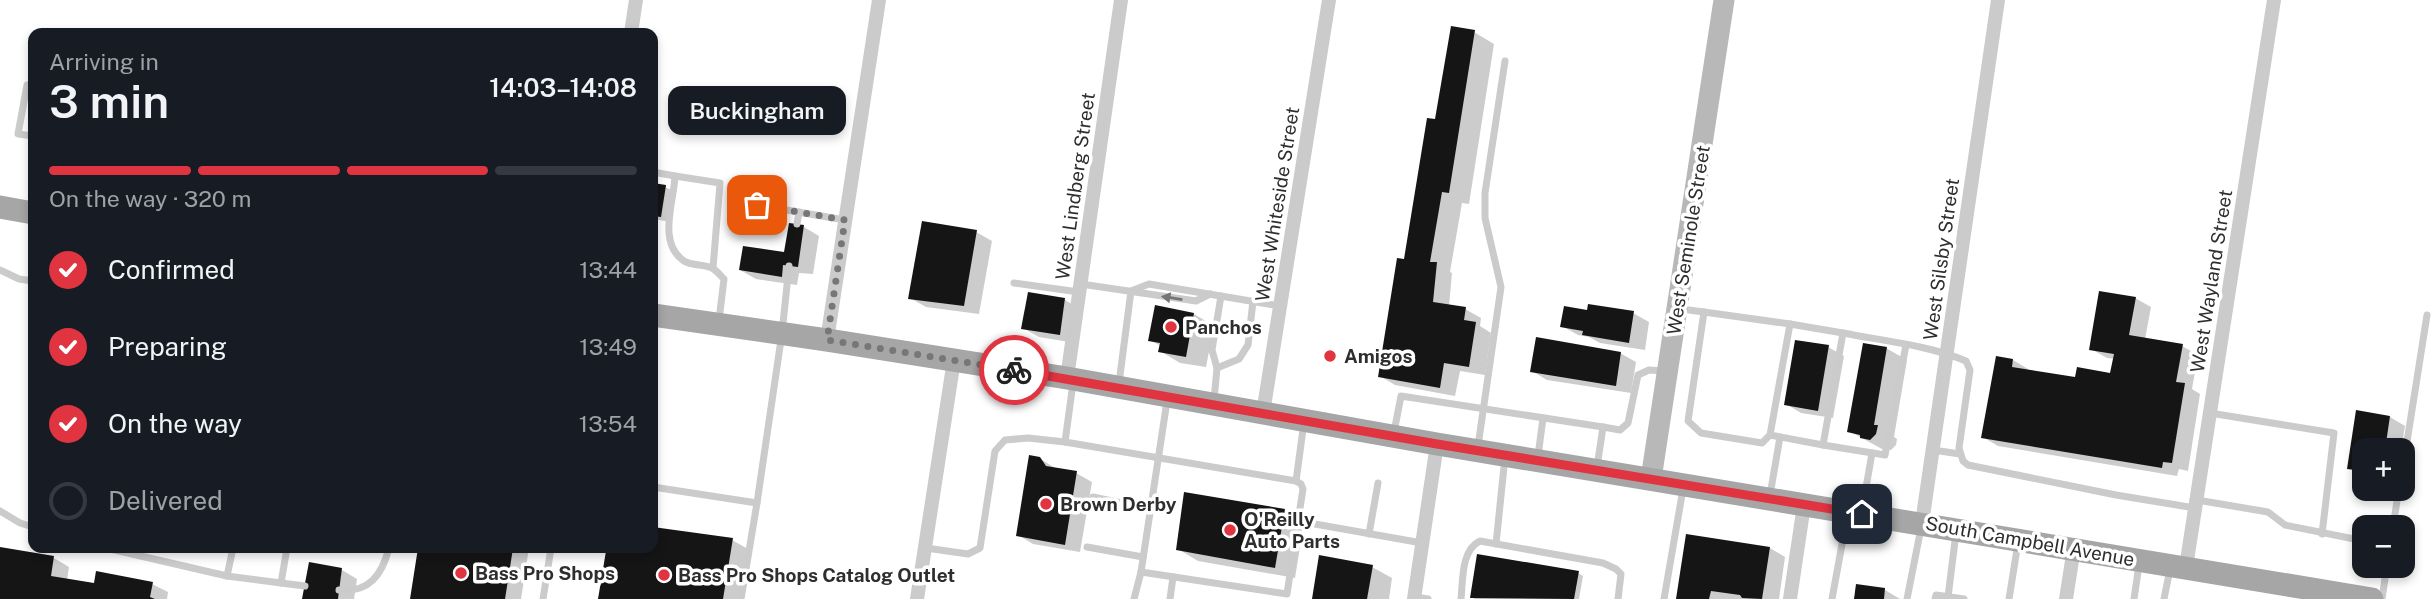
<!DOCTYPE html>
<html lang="en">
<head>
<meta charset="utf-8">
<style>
	:root { --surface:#171b24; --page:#242831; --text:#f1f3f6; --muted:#9ea1a6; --line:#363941; --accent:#e03441 }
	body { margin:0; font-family:"Public Sans",sans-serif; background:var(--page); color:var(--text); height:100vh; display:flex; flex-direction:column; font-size:26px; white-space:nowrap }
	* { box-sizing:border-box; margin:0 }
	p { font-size:23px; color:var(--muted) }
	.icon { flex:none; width:38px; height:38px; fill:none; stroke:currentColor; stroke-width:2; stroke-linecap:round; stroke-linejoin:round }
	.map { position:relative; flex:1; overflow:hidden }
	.details { position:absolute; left:28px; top:28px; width:630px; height:525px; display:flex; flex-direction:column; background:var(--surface); border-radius:14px; box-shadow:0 4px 10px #0003 }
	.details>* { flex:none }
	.controls { position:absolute; left:2352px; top:438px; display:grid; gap:14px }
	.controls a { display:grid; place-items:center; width:63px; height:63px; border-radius:14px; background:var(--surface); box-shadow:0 4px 10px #0003; font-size:35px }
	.pin { position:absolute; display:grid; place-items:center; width:60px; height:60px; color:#fff; margin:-30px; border-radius:14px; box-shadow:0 4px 10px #0006 }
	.courier { position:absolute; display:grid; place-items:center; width:70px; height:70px; margin:-35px; border:5px solid #e03441; border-radius:50%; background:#fff; color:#222; box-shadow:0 2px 9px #0007 }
	.bubble { position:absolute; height:49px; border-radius:14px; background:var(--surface); box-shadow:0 4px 10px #0003; font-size:23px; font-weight:600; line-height:49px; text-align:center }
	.overview em { font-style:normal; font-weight:600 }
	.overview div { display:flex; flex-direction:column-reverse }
	.overview { display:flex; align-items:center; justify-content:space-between; height:119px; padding:0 21px }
	h1 { font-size:46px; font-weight:600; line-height:52px }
	.bar { display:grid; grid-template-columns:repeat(4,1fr); gap:10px 7px; align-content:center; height:84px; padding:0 21px }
	.bar i { height:9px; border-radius:5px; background:var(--line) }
	.bar .active { background:var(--accent) }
	.bar p { grid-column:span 4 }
	ol { padding:0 21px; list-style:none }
	li { display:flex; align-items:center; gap:21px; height:77px }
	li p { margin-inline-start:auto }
	li .icon { padding:7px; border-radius:50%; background:var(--accent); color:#fff; stroke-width:4 }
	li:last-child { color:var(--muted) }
	li i { width:38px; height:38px; border:4px solid var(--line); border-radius:50% }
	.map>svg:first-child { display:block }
</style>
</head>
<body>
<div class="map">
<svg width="2436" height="599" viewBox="0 0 2436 599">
	<rect width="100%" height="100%" fill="#fff"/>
	<g fill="#0003">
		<path d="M1474,32L1494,44L1469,204L1462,203L1450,272L1452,273L1449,306L1465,309L1481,318L1480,326L1491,333L1485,375L1460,371L1455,396L1395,385L1380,376L1412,261L1437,121Z"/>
		<path d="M653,185L665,187L676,192L671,222L653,219Z"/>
		<path d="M804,227L819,236L813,274L799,273L797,285L756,279L740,270L786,254Z"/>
		<path d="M976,232L992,241L979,314L926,307L910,298Z"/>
		<path d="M1029,294L1065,300L1080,309L1075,343L1039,337L1023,328Z"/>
		<path d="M2135,298L2151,307L2145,339L2182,346L2198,355L2192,389L2200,394L2188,471L2179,469L2177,476L1998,446L1983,437L2013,360L2028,369V371L2077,379L2112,375L2115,359L2107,358L2091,349Z"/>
		<path d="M1589,312L1633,313L1649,322L1645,350L1600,343L1589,337L1578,335L1562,326Z"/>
		<path d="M1194,314L1214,326L1206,367L1180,363L1160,351L1161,346L1150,340Z"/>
		<path d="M1828,347L1844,356L1833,418L1801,413L1786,404Z"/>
		<path d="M1886,348L1907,360L1894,437L1897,439L1896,445L1891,450L1882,449L1849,431Z"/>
		<path d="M1620,353L1636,362L1631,393L1547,380L1532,371Z"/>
		<path d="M2390,417L2405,426L2401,450H2364V477L2349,468Z"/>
		<path d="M1039,458L1055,468L1076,473L1092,482L1080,552L1033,544L1018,535Z"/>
		<path d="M1284,511L1304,522L1295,578L1198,561L1178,549Z"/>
		<path d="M653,528L732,540L748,549L739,599H600L608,551L602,548H653Z"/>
		<path d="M1687,536L1770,548L1785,557L1779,599H1678Z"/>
		<path d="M420,548H529L521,599H411Z"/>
		<path d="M0,549L54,558L69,567L67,580L96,585L152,584L168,592L167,599H0Z"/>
		<path d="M310,564L342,570L357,579L354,599H304Z"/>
		<path d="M1372,567L1392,578L1389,599H1313Z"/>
		<path d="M1578,573L1583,576L1579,599H1475L1472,597Z"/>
		<path d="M1885,590L1900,599H1856Z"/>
	</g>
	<g fill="#151515">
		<path d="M1451,26L1475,30L1449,193L1442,192L1430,262H1437L1433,302L1466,307L1464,320L1476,322L1469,367L1444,363L1440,388L1378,377L1397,258L1404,259L1427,118L1435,119Z"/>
		<path d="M653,183L666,185L661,217L653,216Z"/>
		<path d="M922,221L977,230L964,306L908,299Z"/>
		<path d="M789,223L804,225L798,267L783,265L782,277L739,270L743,246L784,252Z"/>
		<path d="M2099,291L2136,297L2129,335L2183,344L2176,382L2185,383L2172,463L2163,462L2162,468L1981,438L1996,356L2013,359L2012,367L2075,377L2077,367L2110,373L2114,354L2089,350Z"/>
		<path d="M1028,292L1065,298L1060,335L1021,329Z"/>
		<path d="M1588,304L1634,311L1629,343L1582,335L1583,331L1560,327L1564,306L1587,310Z"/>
		<path d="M1155,305L1194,313L1186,357L1158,352L1160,343L1148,341Z"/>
		<path d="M1536,337L1621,352L1616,386L1530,372Z"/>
		<path d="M1795,340L1829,345L1818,411L1784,405Z"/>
		<path d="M1863,343L1887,347L1874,425H1878L1876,434L1870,440L1860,438V435L1847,432Z"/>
		<path d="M2356,410L2390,416L2385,450H2364V471L2347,469Z"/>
		<path d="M1029,455L1040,457L1046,466L1077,471L1065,545L1016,536Z"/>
		<path d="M1184,492L1285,509L1275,568L1176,550Z"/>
		<path d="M653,527L733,538L723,599H598L606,551L600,548H653Z"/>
		<path d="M1686,534L1770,547L1762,599L1742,598L1740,595L1711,591L1709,599H1676Z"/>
		<path d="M0,547L54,556L51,576L94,583L96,571L153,582L150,597L155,599H0Z"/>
		<path d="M418,548H513L505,599H410Z"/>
		<path d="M1477,554L1579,571L1574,599L1470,598Z"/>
		<path d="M1319,555L1373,565L1367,599H1312Z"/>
		<path d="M309,562L342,568L338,599H302Z"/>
		<path d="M1856,584L1885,588L1884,599H1854Z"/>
	</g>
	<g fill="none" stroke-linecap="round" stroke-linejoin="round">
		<g stroke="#cbcbcb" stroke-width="7">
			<path d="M33,86L27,85L18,134L33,136"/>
			<path d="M653,172L675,176C674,202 657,243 684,261C692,266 704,264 712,268C716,270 721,276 724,279L719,320"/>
			<path d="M675,176L720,183L713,268"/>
			<path d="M757,205L845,220"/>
			<path d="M797,224L799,212"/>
			<path d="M0,270L19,279L33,281"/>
			<path d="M1014,283L1079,292"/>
			<path d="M1081,284L1196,301L1210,294"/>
			<path d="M1681,309L1704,312"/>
			<path d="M1906,345L1885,455L1823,445L1843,333C1884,341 1927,345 1966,361L1970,370L1959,448L1963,461L1968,465L2116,495L2195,508"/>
			<path d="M1217,368L1239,359L1248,345L1253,301"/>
			<path d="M1073,383L1065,442L1296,481L1301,484L1303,489L1298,521L1422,543"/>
			<path d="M1119,383L1131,291L1149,284L1280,306"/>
			<path d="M1214,400L1217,368L1212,350L1221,296"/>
			<path d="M1167,401L1141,572L1287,594L1298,521"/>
			<path d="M2210,413L2334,433L2322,534"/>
			<path d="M1603,427L1620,430L1628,423L1638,375L1649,370L1663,371"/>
			<path d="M1394,432L1401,396L1603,427L1597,467"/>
			<path d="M1770,435L1762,443L1701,433L1688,421L1704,312L1790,324"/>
			<path d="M1823,445L1770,435L1790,324L1843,333"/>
			<path d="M1478,446L1501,287L1485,218V193L1505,61"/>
			<path d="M1933,450L1960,454"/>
			<path d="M1538,456L1543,418"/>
			<path d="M2403,467L2427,315"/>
			<path d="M1296,481L1304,422"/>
			<path d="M653,487L757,503L782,333L789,266"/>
			<path d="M1770,495L1780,437"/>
			<path d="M1093,497L1150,509"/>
			<path d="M2197,500L2268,512L2285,525L2364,541"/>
			<path d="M0,511L20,523L33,527"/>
			<path d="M1862,511L1872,453"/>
			<path d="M2393,527L2399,488"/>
			<path d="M1369,534L1378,483"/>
			<path d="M1496,544L1505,457"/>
			<path d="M1087,547L1143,557"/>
			<path d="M106,548L227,576L281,583L287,548"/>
			<path d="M926,548L968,554L980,548L995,451L1005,440L1028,438L1065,442"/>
			<path d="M227,576L233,548"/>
			<path d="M281,583L305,586"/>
			<path d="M339,590C369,593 382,575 389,548"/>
			<path d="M1415,597L1428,599"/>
			<path d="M1948,597L1956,533"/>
			<path d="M543,599L551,548"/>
			<path d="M741,599L757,503"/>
			<path d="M1134,599L1141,572"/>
			<path d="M1170,599L1173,577"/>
			<path d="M1461,599C1463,580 1461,550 1480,541L1603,563L1616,569L1621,574L1618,599"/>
			<path d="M1664,599L1683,489"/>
			<path d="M1832,599L1847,517"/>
			<path d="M1907,599L1921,528"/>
			<path d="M1935,599L1936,595L1964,599"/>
			<path d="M2009,599L2018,543"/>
			<path d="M2134,599L2139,565"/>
			<path d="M2164,599L2170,569"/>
			<path d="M2382,599L2387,565"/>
		</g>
		<g stroke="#cbcbcb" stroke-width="14">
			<path d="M631,33L636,0"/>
			<path d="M827,340L879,0"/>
			<path d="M1067,378L1121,0"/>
			<path d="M1263,413L1329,0"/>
			<path d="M1922,523L1998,0"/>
			<path d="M2186,567L2274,0"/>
			<path d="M917,599L954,360"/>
			<path d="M1414,599L1437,444"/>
			<path d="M1790,599L1804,505"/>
			<path d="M2066,599L2074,548"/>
		</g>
		<path stroke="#b8b8b8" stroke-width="21" d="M1651,479L1724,0"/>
		<g stroke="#a6a6a6" stroke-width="23">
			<path d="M0,207L33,213"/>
			<path d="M653,315L827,340L1067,378L1437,444L2372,599"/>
		</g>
	</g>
	<defs><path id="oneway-solid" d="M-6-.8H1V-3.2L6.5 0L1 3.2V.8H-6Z" transform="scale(1.75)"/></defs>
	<use fill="#757575" href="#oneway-solid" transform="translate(1172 298) rotate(-171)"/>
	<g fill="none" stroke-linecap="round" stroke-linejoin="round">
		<path stroke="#777" stroke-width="7" stroke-dasharray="0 12.6" d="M757,205L845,220L827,340L1014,370"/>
		<path stroke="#e03441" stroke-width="9" d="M1014,370L1437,444L1862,514"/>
	</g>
	<g fill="#e03441" stroke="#fff" stroke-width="2.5">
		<circle cx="1171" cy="327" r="7"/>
		<circle cx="1330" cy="356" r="7"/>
		<circle cx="1046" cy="504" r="7"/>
		<circle cx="1230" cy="530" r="7"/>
		<circle cx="461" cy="573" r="7"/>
		<circle cx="664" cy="575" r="7"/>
	</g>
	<g text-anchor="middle" stroke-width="7" stroke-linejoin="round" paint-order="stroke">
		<g font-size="19" fill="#2e2e2e" stroke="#fff">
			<text transform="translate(1075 186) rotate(-82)" y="7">West Lindberg Street</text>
			<text transform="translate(1277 204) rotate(-81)" y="7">West Whiteside Street</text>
			<text transform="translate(1688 240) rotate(-81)" y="7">West Seminole Street</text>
			<text transform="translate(1941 259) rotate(-82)" y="7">West Silsby Street</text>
			<text transform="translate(2211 281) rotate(-81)" y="7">West Wayland Street</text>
			<text transform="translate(2030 541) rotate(10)" y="7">South Campbell Avenue</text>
		</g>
		<g font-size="19" font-weight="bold" fill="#2e2e2e" stroke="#fff" text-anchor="start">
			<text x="1185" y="334">Panchos</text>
			<text x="1344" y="363">Amigos</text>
			<text x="1060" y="511">Brown Derby</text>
			<text x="1244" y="526">O'Reilly<tspan x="1244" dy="22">Auto Parts</tspan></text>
			<text x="475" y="580">Bass Pro Shops</text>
			<text x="678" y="582">Bass Pro Shops Catalog Outlet</text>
		</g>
	</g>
</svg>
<div class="controls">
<a>+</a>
<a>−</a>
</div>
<div class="pin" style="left:757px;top:205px;background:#ea580c"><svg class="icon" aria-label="bag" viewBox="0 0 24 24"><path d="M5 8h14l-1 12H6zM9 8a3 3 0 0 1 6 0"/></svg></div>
<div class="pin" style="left:1862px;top:514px;background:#1f2937"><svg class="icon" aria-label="home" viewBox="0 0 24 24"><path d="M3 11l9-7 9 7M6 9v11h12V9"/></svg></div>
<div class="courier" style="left:1014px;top:370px"><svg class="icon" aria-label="bike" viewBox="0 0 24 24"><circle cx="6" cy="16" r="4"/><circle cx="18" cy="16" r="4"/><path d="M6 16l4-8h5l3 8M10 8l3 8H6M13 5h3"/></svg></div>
<div class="bubble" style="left:668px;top:86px;width:178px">Buckingham</div>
<section class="details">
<div class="overview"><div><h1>3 min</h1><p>Arriving in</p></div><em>14:03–14:08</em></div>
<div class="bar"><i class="active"></i><i class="active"></i><i class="active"></i><i></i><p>On the way · 320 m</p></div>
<ol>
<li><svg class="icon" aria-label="check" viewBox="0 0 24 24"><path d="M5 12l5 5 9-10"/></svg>Confirmed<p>13:44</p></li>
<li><svg class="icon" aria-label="check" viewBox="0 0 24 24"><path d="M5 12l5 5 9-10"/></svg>Preparing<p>13:49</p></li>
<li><svg class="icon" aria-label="check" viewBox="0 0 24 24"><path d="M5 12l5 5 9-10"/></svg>On the way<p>13:54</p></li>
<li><i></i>Delivered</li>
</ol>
</section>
</div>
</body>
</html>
